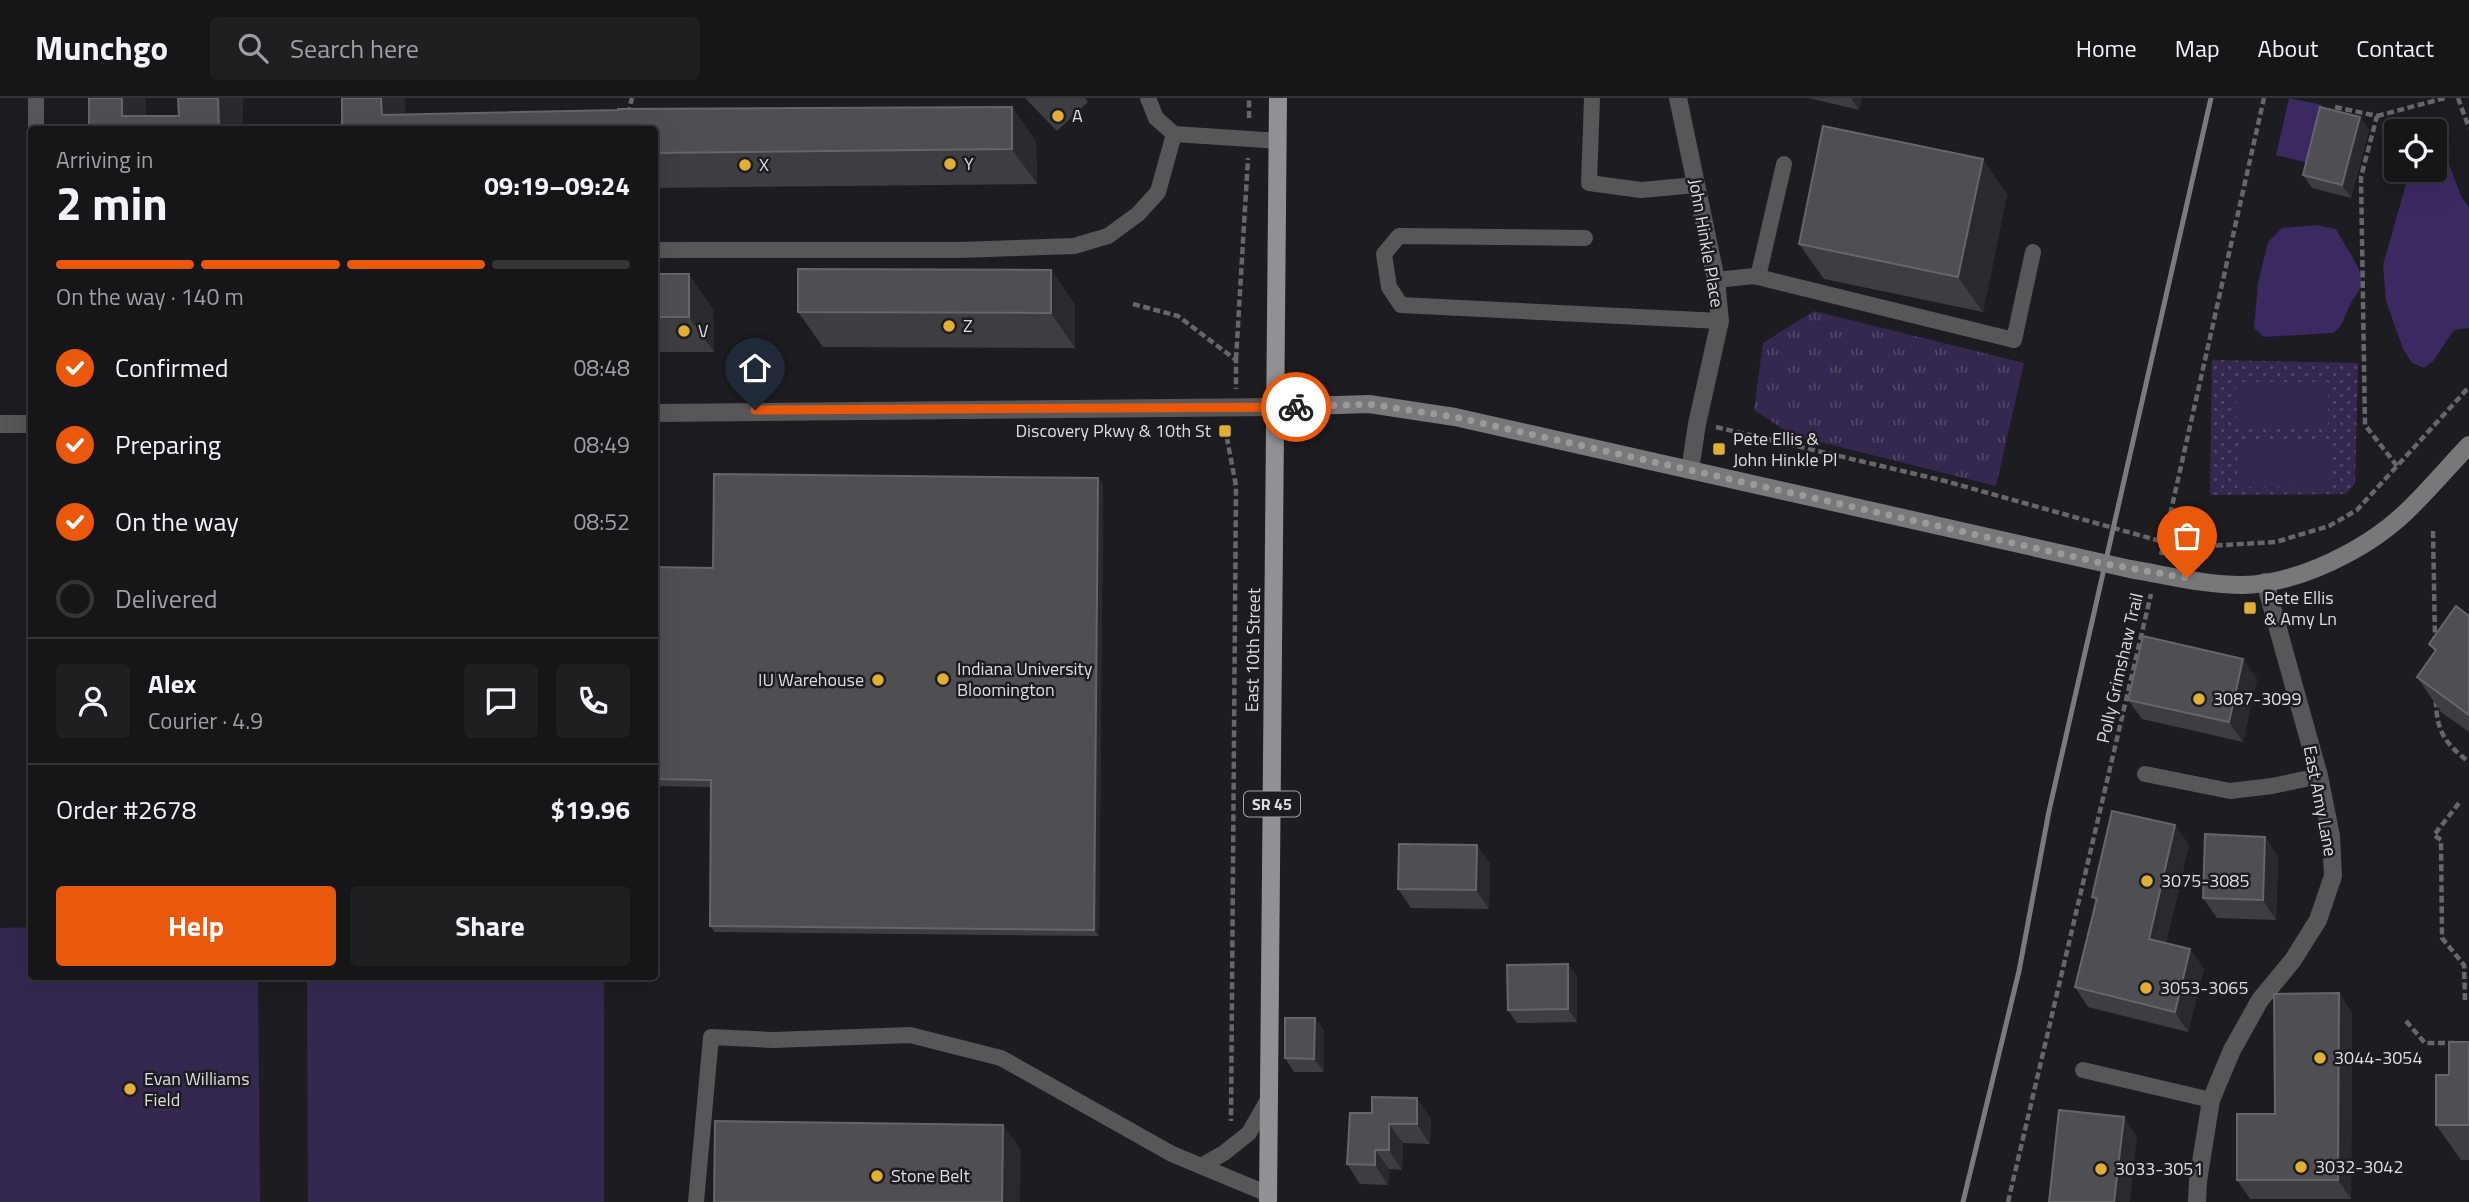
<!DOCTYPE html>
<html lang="en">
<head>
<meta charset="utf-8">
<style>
	:root { --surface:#161518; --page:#1f1e21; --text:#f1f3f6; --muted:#9e9fa2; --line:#353437; --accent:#ea580c }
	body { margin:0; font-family:"Titillium Web",sans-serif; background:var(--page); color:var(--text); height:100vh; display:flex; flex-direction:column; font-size:26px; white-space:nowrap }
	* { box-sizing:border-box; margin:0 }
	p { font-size:23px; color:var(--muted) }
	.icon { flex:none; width:38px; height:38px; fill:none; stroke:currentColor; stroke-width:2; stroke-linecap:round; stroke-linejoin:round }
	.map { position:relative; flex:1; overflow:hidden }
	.side { position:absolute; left:28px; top:28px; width:630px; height:854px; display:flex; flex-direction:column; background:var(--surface); border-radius:7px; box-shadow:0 7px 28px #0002,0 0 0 2px var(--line) }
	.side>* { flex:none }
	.fabs { position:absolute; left:2384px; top:21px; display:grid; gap:14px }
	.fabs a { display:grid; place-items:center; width:63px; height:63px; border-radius:7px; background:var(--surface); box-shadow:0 7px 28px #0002,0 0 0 2px var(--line); font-size:35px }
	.pin { position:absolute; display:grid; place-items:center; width:60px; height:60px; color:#fff; margin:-72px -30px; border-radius:50% 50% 50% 0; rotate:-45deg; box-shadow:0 0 7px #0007 }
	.pin .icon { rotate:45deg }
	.courier { position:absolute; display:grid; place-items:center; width:70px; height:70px; margin:-35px; border:5px solid #ea580c; border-radius:50%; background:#fff; color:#222; box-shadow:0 2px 9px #0007 }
	.overview em { font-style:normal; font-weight:700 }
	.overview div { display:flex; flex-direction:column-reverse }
	.overview { display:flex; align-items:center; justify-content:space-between; height:119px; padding:0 28px }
	h1 { font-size:46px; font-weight:700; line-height:52px }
	.bar { display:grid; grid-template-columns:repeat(4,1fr); gap:10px 7px; align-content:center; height:84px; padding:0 28px }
	.bar i { height:9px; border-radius:5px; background:var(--line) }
	.bar .current { background:var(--accent) }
	.bar p { grid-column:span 4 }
	.line { display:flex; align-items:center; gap:18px; padding:0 28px; border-top:2px solid var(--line) }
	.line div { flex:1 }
	.round { display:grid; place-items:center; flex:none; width:74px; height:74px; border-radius:7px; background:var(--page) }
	ol { padding:0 28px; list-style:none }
	li { display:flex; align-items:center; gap:21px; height:77px }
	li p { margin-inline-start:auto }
	li .icon { padding:7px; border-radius:50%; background:var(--accent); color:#fff; stroke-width:4 }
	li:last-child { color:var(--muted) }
	li i { width:38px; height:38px; border:4px solid var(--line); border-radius:50% }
	.action { display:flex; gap:14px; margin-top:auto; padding:14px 28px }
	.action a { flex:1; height:80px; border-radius:7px; background:var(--accent); color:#fff; font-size:28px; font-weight:700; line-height:80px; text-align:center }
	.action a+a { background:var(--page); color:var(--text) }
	header { display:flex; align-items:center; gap:42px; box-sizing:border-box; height:98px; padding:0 35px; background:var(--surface); border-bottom:2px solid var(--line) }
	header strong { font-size:33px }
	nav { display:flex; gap:38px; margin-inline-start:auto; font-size:24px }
	.search { width:490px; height:63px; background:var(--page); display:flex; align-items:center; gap:18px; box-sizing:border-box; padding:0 24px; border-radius:7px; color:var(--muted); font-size:26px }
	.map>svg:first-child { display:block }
</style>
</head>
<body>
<header>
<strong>Munchgo</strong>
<div class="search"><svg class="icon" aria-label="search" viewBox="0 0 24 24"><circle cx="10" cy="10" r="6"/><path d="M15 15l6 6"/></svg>Search here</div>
<nav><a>Home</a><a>Map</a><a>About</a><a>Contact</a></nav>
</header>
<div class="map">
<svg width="2469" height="1104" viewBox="0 0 2469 1104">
	<defs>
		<pattern id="grass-tufts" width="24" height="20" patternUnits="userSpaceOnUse" patternTransform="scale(1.75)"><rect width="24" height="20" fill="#342850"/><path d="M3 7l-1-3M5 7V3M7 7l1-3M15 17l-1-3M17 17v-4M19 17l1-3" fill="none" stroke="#514769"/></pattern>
		<pattern id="park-dots" width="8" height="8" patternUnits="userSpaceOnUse" patternTransform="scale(1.75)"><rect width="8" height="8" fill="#342850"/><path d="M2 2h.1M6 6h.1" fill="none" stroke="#514769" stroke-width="1.8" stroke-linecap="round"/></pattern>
	</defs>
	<rect width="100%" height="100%" fill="#1d1c20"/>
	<path fill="url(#grass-tufts)" d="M1814,213L2024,265L1996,388L1792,337L1754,312L1763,245Z"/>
	<path fill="url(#park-dots)" d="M2212,262L2358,265L2355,386L2346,396L2210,397Z"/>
	<g fill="#342850">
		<rect x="2236" y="284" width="92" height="45"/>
		<path d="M2238,343L2329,344V390L2237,389Z"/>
		<path d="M31,829L32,878L258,879L260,1104H0V830Z"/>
		<path d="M307,879H604V1104H308Z"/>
	</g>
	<g fill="#3b2962">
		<path d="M2289,0L2322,7L2308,65L2276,57Z"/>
		<path d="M2434,47L2442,48L2462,100L2469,109V230L2454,232L2433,263L2424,270L2412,265L2403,251L2386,203L2383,167L2410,72H2434Z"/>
		<path d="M2316,127L2336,131C2343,146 2364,171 2361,187C2359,195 2353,200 2350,207C2344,218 2344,228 2333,235L2264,239L2254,230L2258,185L2268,144L2282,130Z"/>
	</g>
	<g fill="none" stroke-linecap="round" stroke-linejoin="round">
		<g stroke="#67676a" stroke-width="4.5" stroke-dasharray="7 3.5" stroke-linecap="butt">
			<path d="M2458,0L2469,30"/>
			<path d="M2335,9L2377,18L2361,79L2365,327L2397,368"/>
			<path d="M628,16L632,0"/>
			<path d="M2377,18L2445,0"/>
			<path d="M1249,20V0"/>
			<path d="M1133,206L1178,218L1236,262V291"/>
			<path d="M1236,261L1248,60"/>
			<path d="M1228,329L1226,335L1236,388L1231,1023"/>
			<path d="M1716,329L1945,383L2164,444L2207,448L2276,444L2329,428L2357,412L2469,289"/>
			<path d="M2433,433L2435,541"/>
			<path d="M2161,457L2264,0"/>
			<path d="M2436,602C2436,632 2445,646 2469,664"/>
			<path d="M2459,705L2434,737L2441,742L2442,840L2464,867L2465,902"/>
			<path d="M2406,923L2425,945H2454"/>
			<path d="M2008,1104L2151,496"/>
		</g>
		<g stroke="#575658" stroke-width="16">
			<path d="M36,0V32"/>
			<path d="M1148,0L1156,20L1174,36L1278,43"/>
			<path d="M1592,0L1589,85L1641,92L1696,87"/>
			<path d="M1585,140L1399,138L1384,156L1389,189L1401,207L1720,223"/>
			<path d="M654,152H958L1074,148L1108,138L1138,116L1158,94L1174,36"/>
			<path d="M1758,179L1784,66"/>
			<path d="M1716,182L1754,178L2014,242L2033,154"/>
			<path d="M2145,676L2230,693L2272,688L2319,678"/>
			<path d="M2083,972L2211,1002"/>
			<path d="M1201,1068L1224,1055L1249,1035L1269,1000"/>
			<path d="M696,1104L711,939L773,942L910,937L1001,960L1172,1056L1268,1096"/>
		</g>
		<g stroke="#575658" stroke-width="18">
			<path d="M1678,0L1716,182L1720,223L1697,326L1690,372"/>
			<path d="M654,315L1274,309"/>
			<path d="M0,326H32"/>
			<path d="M2197,1104L2198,1083L2211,1002L2232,952L2260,902L2293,862L2318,822L2333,778L2331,738L2319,678L2265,484"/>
		</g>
		<path stroke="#78777a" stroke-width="18" d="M1274,309L1369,306L1455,319L2130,471C2166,477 2205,487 2242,487C2298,486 2366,452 2406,414C2428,393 2448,369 2469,347"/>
		<path stroke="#919094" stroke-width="18" d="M1268,1104L1278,0"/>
		<path stroke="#7b7b7e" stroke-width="5" d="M1963,1104L2019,873L2049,713L2211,0"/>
	</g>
	<g fill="#3e3d41">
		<path d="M342,0H405V17L1012,9L1036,44L1037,86L654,90V32H342Z"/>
		<path d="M1025,0H1085L1088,4L1057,33Z"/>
		<path d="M1809,0H1862L1859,12Z"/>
		<path d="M2360,19L2369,32L2351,100L2312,90L2303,77Z"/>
		<path d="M2007,96L1983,214L1824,181L1799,146Z"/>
		<path d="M1051,172L1075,207V250L823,249L798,214Z"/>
		<path d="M654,176L713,211L714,254H654Z"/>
		<path d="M1098,380L1103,386L1099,838L715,834L710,828L711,689L654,688V469L713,470Z"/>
		<path d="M2469,518V634L2441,614L2417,579L2435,554L2429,546Z"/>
		<path d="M2257,581L2243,644L2142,621L2128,602Z"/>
		<path d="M1477,747L1490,766L1489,811L1411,810L1398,791Z"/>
		<path d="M2189,747L2166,845L2190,851L2204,871L2188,934L2088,909L2075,889L2096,804L2092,799Z"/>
		<path d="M2278,758L2276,822L2217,820L2203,800Z"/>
		<path d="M1568,866L1577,879V924L1517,925L1508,912Z"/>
		<path d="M2339,895L2352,915L2351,1101H2250L2237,1082L2275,1016Z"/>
		<path d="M1315,920L1324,933V974H1294L1285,960Z"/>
		<path d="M2469,944V1062H2461L2436,1027L2449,977Z"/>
		<path d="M1350,1015L1431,1020L1430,1046L1403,1045L1402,1072L1389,1071L1388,1087L1360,1086L1347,1066Z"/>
	</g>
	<g fill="#2a292d">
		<path d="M122,0H146V32L122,18Z"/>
		<path d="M218,0H243V32H219Z"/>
		<path d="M381,0H405L406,32L382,17Z"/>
		<path d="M1851,0H1862L1859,12Z"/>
		<path d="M1012,9L1036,44L1037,86L1012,51Z"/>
		<path d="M2360,19L2369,32L2351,100L2342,87Z"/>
		<path d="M1983,61L2007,96L1983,214L1958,179Z"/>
		<path d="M1051,172L1075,207V250L1051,215Z"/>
		<path d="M689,176L713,211L714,254L689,219Z"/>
		<path d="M1098,380L1103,386L1099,838L1094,832Z"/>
		<path d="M2243,561L2257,581L2243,644L2229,624Z"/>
		<path d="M2175,727L2189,747L2162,860L2149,841Z"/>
		<path d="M2265,739L2278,758L2276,822L2263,802Z"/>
		<path d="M1477,747L1490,766L1489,811L1476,792Z"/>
		<path d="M2190,851L2204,871L2188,934L2175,914Z"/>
		<path d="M1568,866L1577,879V924L1568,911Z"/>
		<path d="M2339,895L2352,915L2351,1101L2338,1082Z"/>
		<path d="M1315,920L1324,933V974L1314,961Z"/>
		<path d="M1417,1000L1431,1020L1430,1046L1417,1026Z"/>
		<path d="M2124,1019L2137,1039L2130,1104H2114Z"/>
		<path d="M1389,1026L1403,1045L1402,1072L1389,1052Z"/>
		<path d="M1003,1027L1021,1052L1020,1104H1002Z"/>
		<path d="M1375,1052L1389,1071L1388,1087L1375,1067Z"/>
	</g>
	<g fill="#4f4e52" stroke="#666569" stroke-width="2">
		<path d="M89,0H122V18H179L178,0H218L219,32H89Z"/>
		<path d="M342,0H381L382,17L618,12V11L1012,9V51L654,55V32H342Z"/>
		<path d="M2320,9L2360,19L2342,87L2303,77Z"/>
		<path d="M1823,28L1983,61L1958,179L1799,146Z"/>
		<path d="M798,171L1051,172V215L798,214Z"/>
		<rect x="654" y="176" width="35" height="43"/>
		<path d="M714,376L1098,380L1094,832L710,828L711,682L654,681V469L713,470Z"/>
		<path d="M2456,508L2469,518V617L2417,579L2436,552L2429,546Z"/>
		<path d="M2143,538L2243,561L2229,624L2128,602Z"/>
		<path d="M2112,713L2175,727L2149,841L2190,851L2175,914L2075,889L2097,800L2092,799Z"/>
		<path d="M2205,736L2265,739L2263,802L2203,800Z"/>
		<path d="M1399,746L1477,747L1476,792L1398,791Z"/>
		<path d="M1568,866V911L1508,912L1507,867Z"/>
		<path d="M2339,895L2338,1082H2237V1016H2275L2274,896Z"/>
		<path d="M1285,920H1315L1314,961L1285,960Z"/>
		<path d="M2449,944H2469V1027H2436V977H2449Z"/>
		<path d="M1372,999L1417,1000V1026H1389V1052H1375V1067L1347,1066L1350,1015H1372Z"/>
		<path d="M2059,1012L2124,1019L2114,1104H2049Z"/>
		<path d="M715,1023L1003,1027L1002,1104H714Z"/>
	</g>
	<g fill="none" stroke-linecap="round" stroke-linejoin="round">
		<path stroke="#9a9a9d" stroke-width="7" stroke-dasharray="0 12.6" d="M1296,309L1369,306L1455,319L2106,466L2187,480"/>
		<path stroke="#ea580c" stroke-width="9" d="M755,312L1296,309"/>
	</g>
	<g fill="#e1af34" stroke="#1d1c20" stroke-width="2.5">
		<circle cx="1058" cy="18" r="7"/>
		<circle cx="950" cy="66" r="7"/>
		<circle cx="745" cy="67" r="7"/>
		<circle cx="949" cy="228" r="7"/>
		<circle cx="684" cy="233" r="7"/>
		<rect x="1218" y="326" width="14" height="14" rx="3.5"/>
		<rect x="1712" y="344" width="14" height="14" rx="3.5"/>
		<rect x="2243" y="503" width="14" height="14" rx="3.5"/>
		<circle cx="943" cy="581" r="7"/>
		<circle cx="878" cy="582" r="7"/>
		<circle cx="2199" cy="601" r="7"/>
		<circle cx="2147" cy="783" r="7"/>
		<circle cx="2146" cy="890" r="7"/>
		<circle cx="2320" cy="960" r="7"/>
		<circle cx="130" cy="991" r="7"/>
		<circle cx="2301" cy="1069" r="7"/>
		<circle cx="2101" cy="1071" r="7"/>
		<circle cx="877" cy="1078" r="7"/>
	</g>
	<g text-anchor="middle" stroke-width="5" stroke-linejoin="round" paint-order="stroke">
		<rect fill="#1d1c20" stroke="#a4a4a7" stroke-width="2" x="1244" y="693.5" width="56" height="25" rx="5"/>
		<g font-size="16" font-weight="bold" fill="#dedee1">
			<text x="1272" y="712">SR 45</text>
		</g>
		<g font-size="18" fill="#dedee1" stroke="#1d1c20" text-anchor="start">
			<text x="1072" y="24">A</text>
			<text x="964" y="72">Y</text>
			<text x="759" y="73">X</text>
			<text x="963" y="234">Z</text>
			<text x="698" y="239">V</text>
			<text x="1211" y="339" text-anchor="end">Discovery Pkwy &amp; 10th St</text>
			<text x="1733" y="347">Pete Ellis &amp;<tspan x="1733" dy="21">John Hinkle Pl</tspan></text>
			<text x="2264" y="506">Pete Ellis<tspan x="2264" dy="21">&amp; Amy Ln</tspan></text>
			<text x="957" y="577">Indiana University<tspan x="957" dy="21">Bloomington</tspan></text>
			<text x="864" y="588" text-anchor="end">IU Warehouse</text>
			<text x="2213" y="607">3087-3099</text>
			<text x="2161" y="789">3075-3085</text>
			<text x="2160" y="896">3053-3065</text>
			<text x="2334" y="966">3044-3054</text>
			<text x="144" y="987">Evan Williams<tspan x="144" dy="21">Field</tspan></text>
			<text x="2315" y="1075">3032-3042</text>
			<text x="2115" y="1077">3033-3051</text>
			<text x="891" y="1084">Stone Belt</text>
		</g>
		<g font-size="18" fill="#dedee1" stroke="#1d1c20">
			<text transform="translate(1706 145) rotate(80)" y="6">John Hinkle Place</text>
			<text transform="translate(1253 552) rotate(-89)" y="6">East 10th Street</text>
			<text transform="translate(2120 570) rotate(-77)" y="6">Polly Grimshaw Trail</text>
			<text transform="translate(2320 703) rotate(79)" y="6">East Amy Lane</text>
		</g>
	</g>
</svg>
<div class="fabs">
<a><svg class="icon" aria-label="locate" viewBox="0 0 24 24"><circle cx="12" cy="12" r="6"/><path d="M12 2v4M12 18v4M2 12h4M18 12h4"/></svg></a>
</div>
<div class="pin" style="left:2187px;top:480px;background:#ea580c"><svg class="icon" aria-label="bag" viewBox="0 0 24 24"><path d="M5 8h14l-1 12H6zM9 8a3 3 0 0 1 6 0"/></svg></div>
<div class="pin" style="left:755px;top:312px;background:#1f2937"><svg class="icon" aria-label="home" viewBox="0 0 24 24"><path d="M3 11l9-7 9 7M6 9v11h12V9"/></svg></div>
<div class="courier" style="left:1296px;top:309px"><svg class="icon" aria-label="bike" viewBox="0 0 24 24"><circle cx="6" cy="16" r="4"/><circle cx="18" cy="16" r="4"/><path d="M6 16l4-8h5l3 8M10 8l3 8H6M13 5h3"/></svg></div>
<section class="side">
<div class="overview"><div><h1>2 min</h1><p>Arriving in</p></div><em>09:19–09:24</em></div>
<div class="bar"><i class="current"></i><i class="current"></i><i class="current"></i><i></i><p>On the way · 140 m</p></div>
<ol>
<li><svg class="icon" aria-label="check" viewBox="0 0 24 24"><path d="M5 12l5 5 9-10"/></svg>Confirmed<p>08:48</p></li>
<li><svg class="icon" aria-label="check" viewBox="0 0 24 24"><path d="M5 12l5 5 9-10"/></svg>Preparing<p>08:49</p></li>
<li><svg class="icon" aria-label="check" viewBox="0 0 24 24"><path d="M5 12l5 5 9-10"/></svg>On the way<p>08:52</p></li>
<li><i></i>Delivered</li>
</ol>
<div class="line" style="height:126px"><a class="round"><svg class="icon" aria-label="person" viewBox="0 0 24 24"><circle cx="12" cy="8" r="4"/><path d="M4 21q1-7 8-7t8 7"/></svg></a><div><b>Alex</b><p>Courier · 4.9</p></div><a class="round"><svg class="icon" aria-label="chat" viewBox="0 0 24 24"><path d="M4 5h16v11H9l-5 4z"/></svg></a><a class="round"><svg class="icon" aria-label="phone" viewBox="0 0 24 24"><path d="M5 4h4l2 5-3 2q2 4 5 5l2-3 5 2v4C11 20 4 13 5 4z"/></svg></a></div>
<div class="line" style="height:91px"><div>Order #2678</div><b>$19.96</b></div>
<div class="action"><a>Help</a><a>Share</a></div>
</section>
</div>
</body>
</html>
